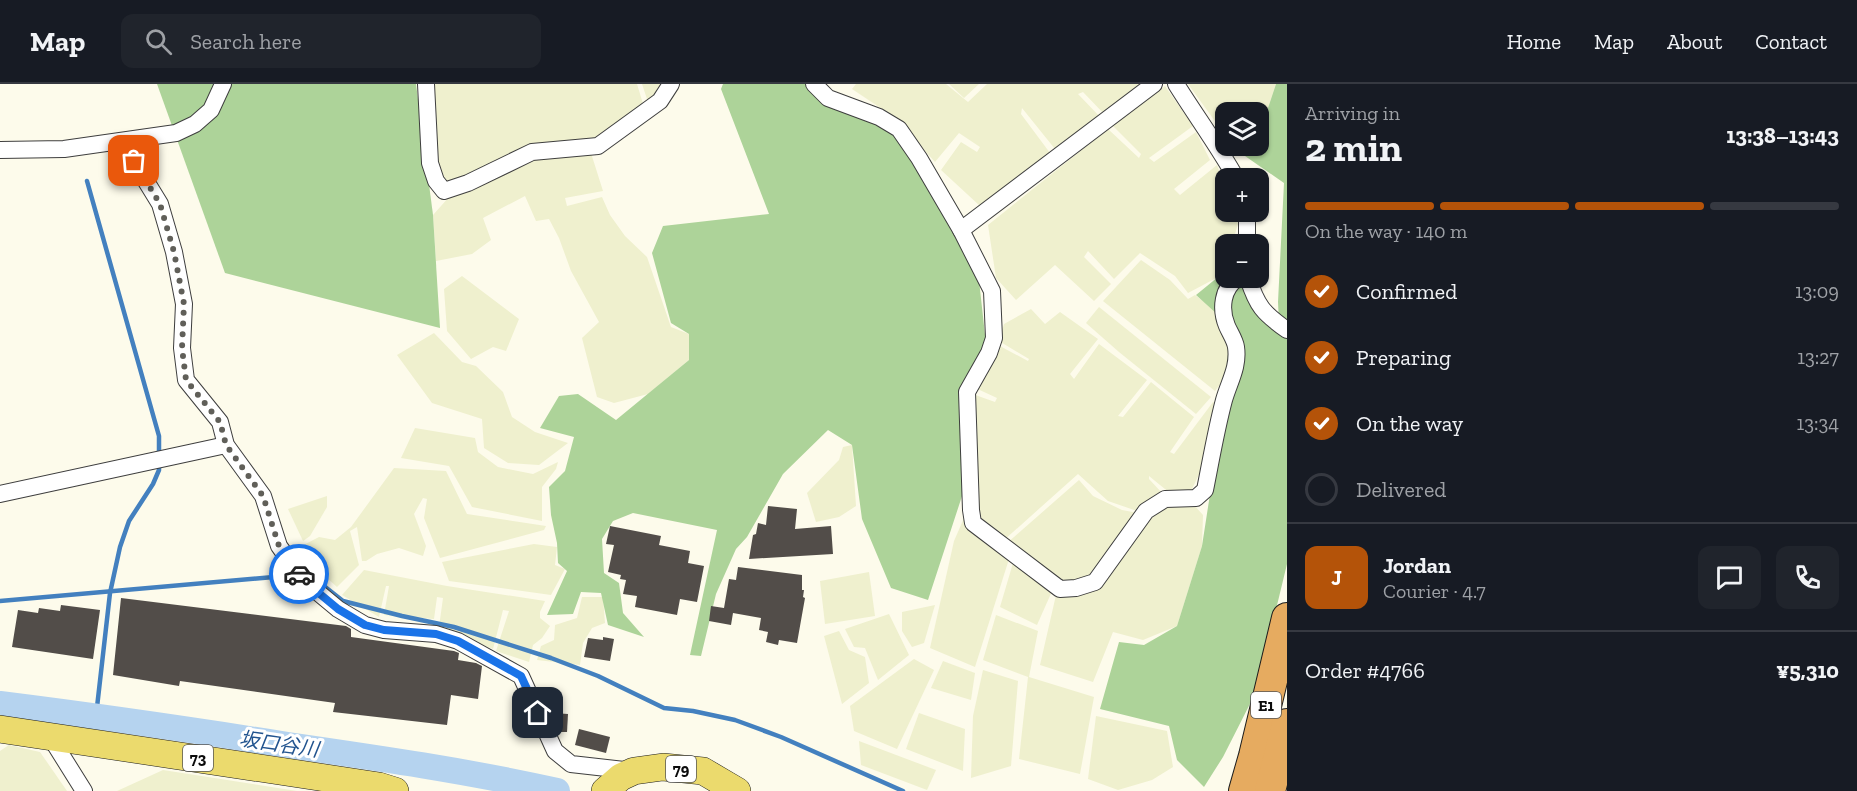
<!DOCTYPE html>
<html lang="en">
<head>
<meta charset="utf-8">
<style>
	:root { --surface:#171b24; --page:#20242c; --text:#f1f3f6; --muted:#9ea1a6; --line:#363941; --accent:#b45309 }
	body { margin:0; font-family:"Zilla Slab","Noto Sans JP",serif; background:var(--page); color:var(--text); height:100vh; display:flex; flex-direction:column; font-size:22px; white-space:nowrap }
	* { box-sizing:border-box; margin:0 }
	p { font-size:20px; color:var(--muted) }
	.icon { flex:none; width:33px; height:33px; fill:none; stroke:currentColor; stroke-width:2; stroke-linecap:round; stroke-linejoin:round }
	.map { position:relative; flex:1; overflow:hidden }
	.drawer { display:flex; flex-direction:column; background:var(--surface); width:570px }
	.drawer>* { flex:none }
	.controls { position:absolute; left:1215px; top:18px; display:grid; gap:12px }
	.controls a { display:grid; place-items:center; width:54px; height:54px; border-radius:12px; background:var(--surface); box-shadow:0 2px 4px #0004; font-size:30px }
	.pin { position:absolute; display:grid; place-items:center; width:51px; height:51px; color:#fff; margin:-26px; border-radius:12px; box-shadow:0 3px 9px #0006 }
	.courier { position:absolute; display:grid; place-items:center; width:60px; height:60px; margin:-30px; border:4px solid #1a73e8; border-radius:50%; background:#fff; color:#222; box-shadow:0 2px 8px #0007 }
	.overview em { font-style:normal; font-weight:800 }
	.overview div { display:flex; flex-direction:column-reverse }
	.overview { display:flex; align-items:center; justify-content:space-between; height:102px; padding:0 18px }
	h1 { font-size:39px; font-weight:800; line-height:45px }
	.bar { display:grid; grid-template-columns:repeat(4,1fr); gap:9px 6px; align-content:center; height:72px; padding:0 18px }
	.bar i { height:8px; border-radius:4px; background:var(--line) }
	.bar .current { background:var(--accent) }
	.bar p { grid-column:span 4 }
	.line { display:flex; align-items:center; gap:15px; padding:0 18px; border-top:2px solid var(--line) }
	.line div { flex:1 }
	.round { display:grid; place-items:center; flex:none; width:63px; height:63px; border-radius:12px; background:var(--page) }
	ol { padding:0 18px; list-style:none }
	li { display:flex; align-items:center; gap:18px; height:66px }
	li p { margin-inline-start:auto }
	li .icon { padding:6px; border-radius:50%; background:var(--accent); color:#fff; stroke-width:4 }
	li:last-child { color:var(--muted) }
	li i { width:33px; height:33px; border:3px solid var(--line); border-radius:50% }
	header { display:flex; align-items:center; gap:36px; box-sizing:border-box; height:84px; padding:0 30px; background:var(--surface); border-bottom:2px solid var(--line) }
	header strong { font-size:28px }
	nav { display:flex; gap:33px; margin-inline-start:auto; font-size:21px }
	.search { width:420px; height:54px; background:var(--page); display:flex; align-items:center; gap:15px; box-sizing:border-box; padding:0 21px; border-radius:12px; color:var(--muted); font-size:22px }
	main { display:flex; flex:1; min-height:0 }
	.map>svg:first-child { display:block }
</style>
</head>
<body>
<header>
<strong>Map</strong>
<div class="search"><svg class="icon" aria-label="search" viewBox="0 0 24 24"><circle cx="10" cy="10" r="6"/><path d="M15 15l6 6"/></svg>Search here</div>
<nav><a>Home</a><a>Map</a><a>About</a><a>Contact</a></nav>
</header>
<main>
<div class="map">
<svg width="1287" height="707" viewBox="0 0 1287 707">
	<rect width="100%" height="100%" fill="#fdfbeb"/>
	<g fill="#eff0ce">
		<path d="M433,0H637L644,23L596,56L553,61L453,101L440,94Z"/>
		<path d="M642,0H666L649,21Z"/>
		<path d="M856,0H946L968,18L987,0H1148L1107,33L1083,8L1078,10L1103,36L1059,70L1022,24L1021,30L1053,73L980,122L941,86L961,58L977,68L980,63L959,49L935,78L894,33L852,5Z"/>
		<path d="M949,0H979L964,14Z"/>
		<path d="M1188,0H1276L1264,36L1259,38L1258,28H1226L1225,51Z"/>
		<path d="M1165,2L1193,42L1149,74L1154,78L1196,48L1210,76L1174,105L1180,111L1217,81L1225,104L1226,128H1234L1238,140L1232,160H1226L1225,181L1222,191L1188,209L1175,192L1140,169L1114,195L1088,167L1084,173L1111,200L1094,217L1055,181L1016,216L996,194L988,141L1108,45L1139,74L1141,70L1112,41Z"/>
		<path d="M591,69L603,107L565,114L567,122L602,113L610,131L625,152L647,173L671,243L689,250V276L648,310L614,319L597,313L582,254L599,238L571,187L559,154L549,135L536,137L525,112L483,134L491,156L472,170L436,177L433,131L449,113L525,76Z"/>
		<path d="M1141,176L1170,196L1188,215L1195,211L1216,227L1231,264L1229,289L1215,307L1103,217Z"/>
		<path d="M462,192L519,235L506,267L493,263L471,275L447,247L444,205Z"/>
		<path d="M1099,223L1211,313L1196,330L1119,268L1086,239Z"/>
		<path d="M1031,225L1045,240L1060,228L1098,255L1070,290L1074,295L1099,260L1147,296L1118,332L1123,333L1151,298L1194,333L1170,368L1174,370L1213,318L1220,320L1207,374L1191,407L1171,410L1149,392V395L1163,410L1140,428L1108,417L1078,390L1003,457L973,436L967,308L995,318L997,314L971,302L998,261L1028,277L1029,275L999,257L1004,240Z"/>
		<path d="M434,249L462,278L476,282L503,308L512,333L535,348L568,359L539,381L508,379L484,364L482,335L432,319L397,271Z"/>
		<path d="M415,344L475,354L478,368L498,383L533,390L558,378L556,385L542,403V437L472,423L449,382L401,374Z"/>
		<path d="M852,361L856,422L839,433L816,438L807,409L839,376L843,363Z"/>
		<path d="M394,384L446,387L467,430L546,442L544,446L440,474L424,434L427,415L423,414L414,430L426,462L423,472L399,464L377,470L366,477H362L357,443L350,447L359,481L337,503L317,485H302L290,468L319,453L335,456L351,443Z"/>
		<path d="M1079,396L1093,412L1122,426L1143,430L1162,422L1194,421L1203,431L1202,462L1177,542L1143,556L1113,548L1093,598L1040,581L1056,511L1006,460Z"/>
		<path d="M327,412V423L310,452L303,457L288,425Z"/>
		<path d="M964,434L1009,475L975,583L930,564L954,457Z"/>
		<path d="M534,460L557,463L555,481L565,485L551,511L449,497L442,478Z"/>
		<path d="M1013,479L1053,505L1037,541L1000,523Z"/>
		<path d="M364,486L447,502L545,517L540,528V534L550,542L542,554L533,561L529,578L496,567L509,527L503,526L493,565L439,543L443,514L437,513L434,535L384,531L389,502H386L379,533L342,511Z"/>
		<path d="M869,488L875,532L825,540L820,497Z"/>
		<path d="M582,513H603L605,539L592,544L583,559L580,581L537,576L541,562L554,556L555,541L577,534Z"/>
		<path d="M935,521L924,559L912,563L902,547V528Z"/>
		<path d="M889,530L909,571L878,596L865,564L854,563L845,545Z"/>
		<path d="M996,531L1038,547L1029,593L1094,613L1080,690L1019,675L1028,593L983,576Z"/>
		<path d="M839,547L849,566L865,573L869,599L842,620L824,552Z"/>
		<path d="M914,575L934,586L897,665L854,647L850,622Z"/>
		<path d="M943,577L975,589L971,616L931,604Z"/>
		<path d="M983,586L1018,597L1011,682L971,694L973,632Z"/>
		<path d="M919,629L965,645L963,687L906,665Z"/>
		<path d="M1096,632L1167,647L1173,683L1152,696L1118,706L1088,695Z"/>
		<path d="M859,657L936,686L927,706L861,681Z"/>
		<path d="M9,661L40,668L67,707H0V667Z"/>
		<path d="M163,686L297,707H117Z"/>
	</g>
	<g fill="#add399">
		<path d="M157,0H416L433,131L440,244L225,189Z"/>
		<path d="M723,0H811L922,68L977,178L986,260L961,333L963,409L928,516L891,504L862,435L852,361L828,346L783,390L747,453L736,465L716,510L701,572L690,571L717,446L633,429L613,437L602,455L604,489L619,499L623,529L644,553L608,541L601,509L581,508L573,530L547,531L567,487L558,479L557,459L551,431L549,403L565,387L574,353L540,344L559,312L578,310L616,336L689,276V250L671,239L652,169L663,142L769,130L721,5Z"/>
		<path d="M1276,0H1287V480L1256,608L1223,673L1204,703L1177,676L1169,642L1100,625L1119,558L1144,561L1177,542L1202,462L1219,352L1229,261L1217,230L1196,211L1218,193L1243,204L1279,239L1278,218L1284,99L1245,72L1236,62H1258L1259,38L1264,36Z"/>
	</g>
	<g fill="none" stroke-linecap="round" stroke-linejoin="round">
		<g stroke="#4380bf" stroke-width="4.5">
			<path d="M87,97L159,352V372"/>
			<path d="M310,491L343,517L402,532L454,543L551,574L598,592L664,624L693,627L735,636L781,653L903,707"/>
			<path d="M0,517L285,492"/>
			<path d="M96,632L110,509L120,463L129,437L153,400L159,386V380"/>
		</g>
		<path stroke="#b5d3ef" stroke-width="26" d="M0,620C96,632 192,646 288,661C378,674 468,687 557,707"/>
	</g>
	<g fill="#524d49">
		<path d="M768,422L797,425L795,445L831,442L833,470L749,475L753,451L756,450L758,439L766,441Z"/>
		<path d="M610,442L661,452L659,461L690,467L688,479L704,482L697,518L680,515L677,531L635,523L637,512L623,510L626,496L620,495L621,491L608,488L614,461L606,460Z"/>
		<path d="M738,483L802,491V506H804L803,513L805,514L797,559L779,556L778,561L766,558L768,548L759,546L761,534L733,529L731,541L709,537L711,522L724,524L729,495L736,496Z"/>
		<path d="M121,514L346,542L351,545V553L454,567L459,569L458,576L476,579L482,582L478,615L451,611L447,641L333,628L335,619L180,597L179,602L113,591Z"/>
		<path d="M61,521L100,526L93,575L12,563L18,526L38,529L39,524L60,527Z"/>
		<path d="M603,553L614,555L610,577L584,573L588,554L603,556Z"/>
		<path d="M553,629L568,630L567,648H558L553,637Z"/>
		<path d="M579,645L610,653L606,669L575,661Z"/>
	</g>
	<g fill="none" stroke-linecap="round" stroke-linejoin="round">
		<g stroke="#3e3e3e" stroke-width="18">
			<g id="street">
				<path d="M426,0L430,79L436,97L444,107L468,99L532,68L598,62L660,17L671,0"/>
				<path d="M814,0L828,14L879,33L899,45L919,74L961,146L992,207L994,254L989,269L967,308L971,426L973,439L1060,505L1076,504L1095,498L1146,427L1165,415L1196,414L1205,406C1211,376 1216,346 1224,316C1229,298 1239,283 1236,263C1235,256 1230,249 1227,242C1220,225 1222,204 1238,194"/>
				<path d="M1176,0C1196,32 1218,62 1236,94"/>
				<path d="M122,58L160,120L174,168L184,220L182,264L186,296L220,338L226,361L263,412L279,462L303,496L338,525L365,541L384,546L436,550L458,557L521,592L555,667L571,680L633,687"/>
				<path d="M0,66L64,65L176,49L195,40L211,26L223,0"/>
				<path d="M1247,128V160"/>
				<path d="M961,146L1154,0"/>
				<path d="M1248,194C1257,222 1263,229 1287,246"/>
				<path d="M0,410L226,361"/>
				<path d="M49,651L84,707"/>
			</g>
		</g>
		<g stroke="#1c1c1c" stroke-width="28">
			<g id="primary">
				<path d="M0,645L379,702L395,707"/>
				<path d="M605,707L621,693L634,687L663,683L703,687L737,707"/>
			</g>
		</g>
		<g stroke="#1c1c1c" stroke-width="32">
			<g id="highway">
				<path d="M1244,707L1254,672L1287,534"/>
				<path d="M1270,707L1287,640"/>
			</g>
		</g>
		<use href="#street" stroke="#fff" stroke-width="16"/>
		<use href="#primary" stroke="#ebda6d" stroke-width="27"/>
		<use href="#highway" stroke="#e6ab60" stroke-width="30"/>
	</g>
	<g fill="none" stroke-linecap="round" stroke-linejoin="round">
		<path stroke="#605f59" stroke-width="6" stroke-dasharray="0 10.8" d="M134,77L160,120L174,168L184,220L182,264L186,296L220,338L226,361L263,412L279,462L299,490"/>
		<path stroke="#1a73e8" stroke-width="8" d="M299,490L303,496L338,525L365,541L384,546L436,550L458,557L521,592L538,629"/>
	</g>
	<g text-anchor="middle" stroke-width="6" stroke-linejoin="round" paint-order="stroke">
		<g fill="#fff" stroke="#545454" stroke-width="1.5">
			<rect x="1251" y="608" width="30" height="26" rx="4.5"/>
			<rect x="183" y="661" width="30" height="26" rx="4.5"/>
			<rect x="666" y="672" width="30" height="26" rx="4.5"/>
		</g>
		<g font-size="16" font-weight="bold" fill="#0b0b0b">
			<text x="1266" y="627">E1</text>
			<text x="198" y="680">73</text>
			<text x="681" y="691">79</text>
		</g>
		<g font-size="20" font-style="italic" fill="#22548f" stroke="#fff">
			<text transform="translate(279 660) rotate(8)" y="7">坂口谷川</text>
		</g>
	</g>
</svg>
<div class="controls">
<a><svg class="icon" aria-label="layers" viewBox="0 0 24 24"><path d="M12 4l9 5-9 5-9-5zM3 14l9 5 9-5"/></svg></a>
<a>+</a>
<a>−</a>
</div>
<div class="pin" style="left:134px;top:77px;background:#ea580c"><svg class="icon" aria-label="bag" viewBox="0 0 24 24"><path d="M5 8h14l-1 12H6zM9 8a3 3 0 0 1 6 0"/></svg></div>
<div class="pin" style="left:538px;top:629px;background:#1f2937"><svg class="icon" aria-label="home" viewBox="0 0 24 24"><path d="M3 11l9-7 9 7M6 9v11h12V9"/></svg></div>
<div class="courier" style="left:299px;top:490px"><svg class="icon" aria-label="car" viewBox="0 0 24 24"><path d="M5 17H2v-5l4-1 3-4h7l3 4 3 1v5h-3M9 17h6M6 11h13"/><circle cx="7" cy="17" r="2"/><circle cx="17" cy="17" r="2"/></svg></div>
</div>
<section class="drawer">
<div class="overview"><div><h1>2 min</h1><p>Arriving in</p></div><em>13:38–13:43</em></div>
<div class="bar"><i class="current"></i><i class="current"></i><i class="current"></i><i></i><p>On the way · 140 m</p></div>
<ol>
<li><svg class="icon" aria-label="check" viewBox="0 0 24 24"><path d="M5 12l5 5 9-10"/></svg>Confirmed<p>13:09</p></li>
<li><svg class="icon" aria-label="check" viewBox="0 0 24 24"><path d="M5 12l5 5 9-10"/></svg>Preparing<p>13:27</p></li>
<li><svg class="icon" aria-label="check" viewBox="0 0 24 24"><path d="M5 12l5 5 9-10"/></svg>On the way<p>13:34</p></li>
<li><i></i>Delivered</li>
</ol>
<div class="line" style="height:108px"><b class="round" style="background:var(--accent);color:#fff">J</b><div><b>Jordan</b><p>Courier · 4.7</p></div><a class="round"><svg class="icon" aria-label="chat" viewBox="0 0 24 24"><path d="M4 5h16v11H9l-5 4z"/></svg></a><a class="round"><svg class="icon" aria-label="phone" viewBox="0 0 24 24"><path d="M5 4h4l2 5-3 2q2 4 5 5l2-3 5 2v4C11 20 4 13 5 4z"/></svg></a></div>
<div class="line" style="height:78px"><div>Order #4766</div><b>¥5,310</b></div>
</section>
</main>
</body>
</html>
